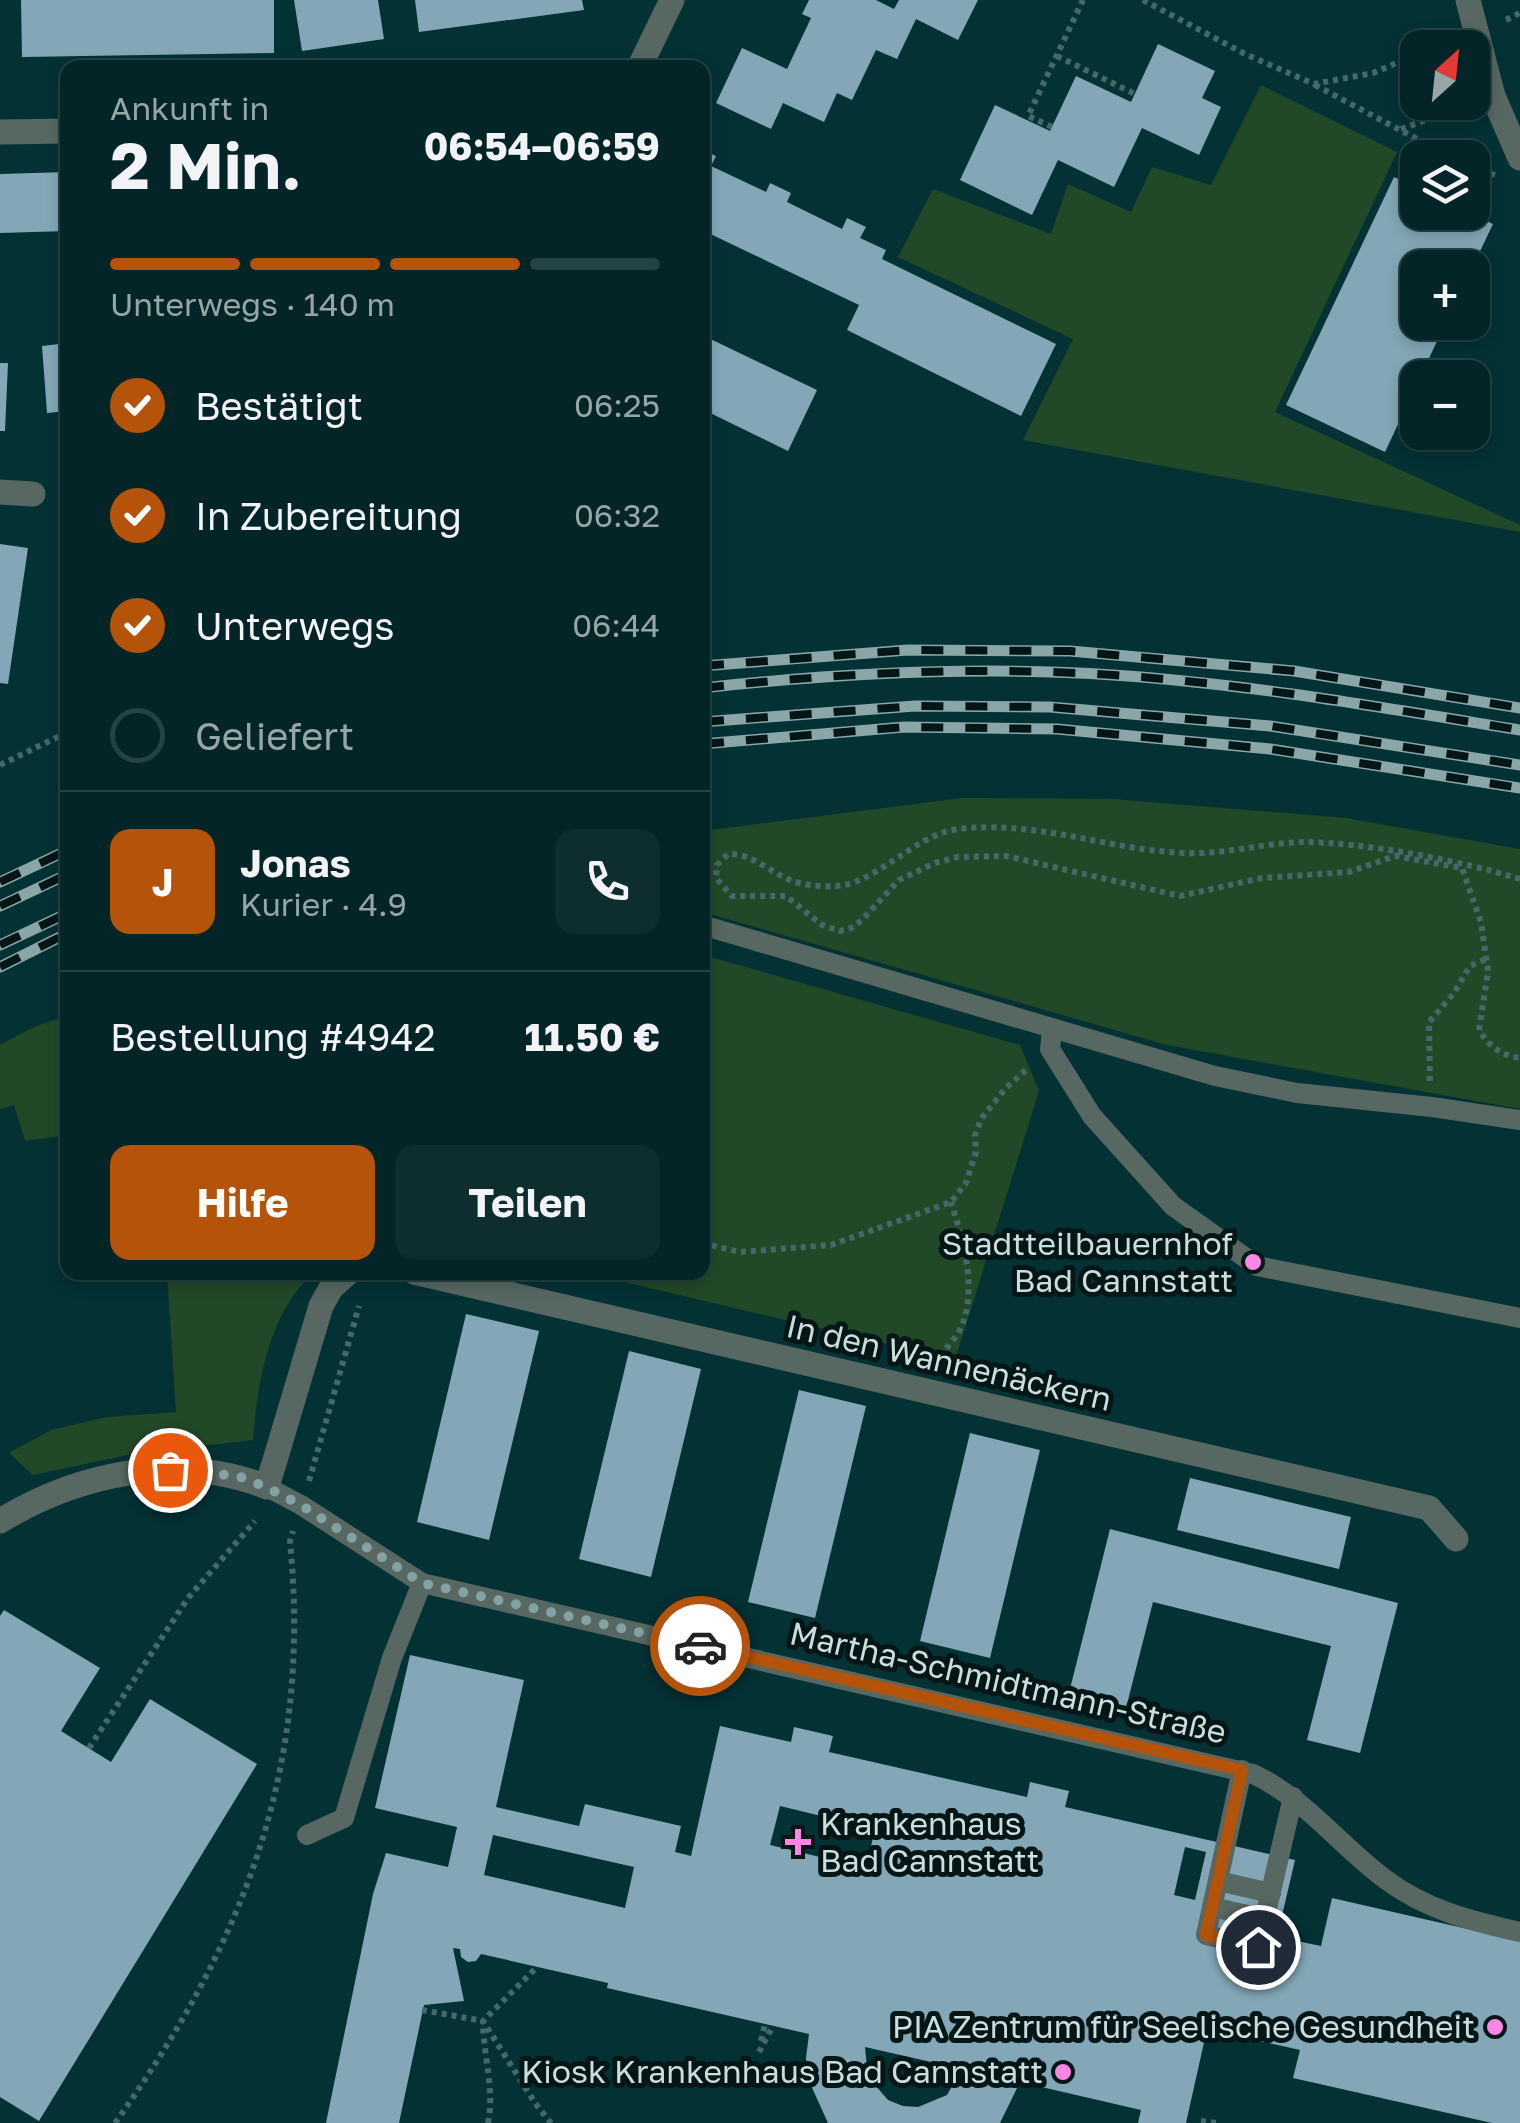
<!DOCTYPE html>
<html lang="de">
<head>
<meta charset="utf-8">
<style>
	:root { --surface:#032527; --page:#0d2d2f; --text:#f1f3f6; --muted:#97a5a7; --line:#244244; --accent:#b45309 }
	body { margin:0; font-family:"Golos Text",sans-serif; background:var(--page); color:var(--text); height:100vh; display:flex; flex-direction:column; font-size:38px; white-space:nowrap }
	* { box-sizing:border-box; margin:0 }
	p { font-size:32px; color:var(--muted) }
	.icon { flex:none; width:55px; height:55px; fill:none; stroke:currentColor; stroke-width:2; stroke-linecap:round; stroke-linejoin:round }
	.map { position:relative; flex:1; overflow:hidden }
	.side { position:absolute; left:60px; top:60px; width:650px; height:1220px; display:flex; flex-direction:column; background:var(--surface); border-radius:20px; box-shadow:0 5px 15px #0003,0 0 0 2px var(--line) }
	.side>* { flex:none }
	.needle { width:65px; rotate:27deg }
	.buttons { position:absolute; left:1400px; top:30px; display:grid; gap:20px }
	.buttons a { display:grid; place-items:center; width:90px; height:90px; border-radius:20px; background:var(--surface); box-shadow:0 5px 15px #0003,0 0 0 2px var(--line); font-size:50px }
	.pin { position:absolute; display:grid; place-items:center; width:85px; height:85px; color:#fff; margin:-42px; border:5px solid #fff; border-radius:50%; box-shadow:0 2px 10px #0007 }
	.courier { position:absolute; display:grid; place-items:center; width:100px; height:100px; margin:-50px; border:8px solid #b45309; border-radius:50%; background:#fff; color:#222; box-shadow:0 2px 12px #0007 }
	.overview em { font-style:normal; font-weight:700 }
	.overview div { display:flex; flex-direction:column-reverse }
	.overview { display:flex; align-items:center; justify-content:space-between; height:170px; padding:0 50px }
	h1 { font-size:65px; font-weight:700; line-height:75px }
	.bar { display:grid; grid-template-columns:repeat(4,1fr); gap:15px 10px; align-content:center; height:120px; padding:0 50px }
	.bar i { height:12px; border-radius:8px; background:var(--line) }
	.bar .current { background:var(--accent) }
	.bar p { grid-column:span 4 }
	.line { display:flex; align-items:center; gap:25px; padding:0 50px; border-top:2px solid var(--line) }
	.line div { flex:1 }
	.round { display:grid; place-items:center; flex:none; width:105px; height:105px; border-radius:20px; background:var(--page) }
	ol { padding:0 50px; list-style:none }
	li { display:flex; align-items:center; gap:30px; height:110px }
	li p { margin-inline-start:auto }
	li .icon { padding:10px; border-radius:50%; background:var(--accent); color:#fff; stroke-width:4 }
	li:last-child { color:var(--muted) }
	li i { width:55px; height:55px; border:5px solid var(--line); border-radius:50% }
	.primary-button { display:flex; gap:20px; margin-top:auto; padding:20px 50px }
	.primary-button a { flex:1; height:115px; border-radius:20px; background:var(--accent); color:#fff; font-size:40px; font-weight:700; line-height:115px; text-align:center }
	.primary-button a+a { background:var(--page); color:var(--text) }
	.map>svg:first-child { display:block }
</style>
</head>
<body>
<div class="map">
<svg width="1520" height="2123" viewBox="0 0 1520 2123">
	<rect width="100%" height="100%" fill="#043134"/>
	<g fill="#224927">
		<path d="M1261,85L1397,152L1275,412L1520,525V532L1023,440L1073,339L898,257L933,189L1051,234L1068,184L1131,212L1152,167L1211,185Z"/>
		<path d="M962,798L1113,799L1346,818L1520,849V1109L1167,1045L703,912V831Z"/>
		<path d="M703,955L1020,1045L1039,1091L955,1360L586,1273L702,1272Z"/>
		<path d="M67,1015V1083L63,1084L67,1135L25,1141L14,1105L0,1109V1045L32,1028Z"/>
		<path d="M167,1273H314C269,1310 257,1385 253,1440L137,1453L33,1475L9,1453L51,1430L107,1417L176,1412Z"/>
	</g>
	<g fill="#83a7b7" fill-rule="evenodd">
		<path d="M21,0H274V53L22,57Z"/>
		<path d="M294,0H378L384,39L302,51Z"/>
		<path d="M415,0H582L584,10L419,32Z"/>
		<path d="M809,0H876L894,9L899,0H978L958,40L916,19L897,59L876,50L852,100L837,93L824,122L783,103L771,129L716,103L742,48L787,69L811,18L802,14Z"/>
		<path d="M1158,44L1215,71L1202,98L1221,107L1199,155L1142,128L1114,187L1058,160L1032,215L960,180L995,105L1050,131L1076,76L1131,102Z"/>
		<path d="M702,150L716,156L711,166L766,192L770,183L791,193L787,202L842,229L847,218L866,227L860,238L886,250L882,259L1056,344L1021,416L847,330L859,305L702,230Z"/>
		<path d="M68,172V231L0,233V174Z"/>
		<path d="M1394,177L1418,188V212H1469L1493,224L1472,268H1418V322H1446L1385,452L1286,405Z"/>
		<path d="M702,335L817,390L788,451L702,409Z"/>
		<path d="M68,343V411L47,413L42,346Z"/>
		<path d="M0,363H8L5,431H0Z"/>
		<path d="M0,544L28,548L8,684L0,683Z"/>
		<path d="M466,1314L539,1331L489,1540L417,1522Z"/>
		<path d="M629,1351L701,1369L651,1577L579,1559Z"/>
		<path d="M799,1390L866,1406L815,1618L748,1602Z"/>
		<path d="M970,1433L1040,1450L990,1658L920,1641Z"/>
		<path d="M1190,1478L1351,1517L1339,1569L1177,1530Z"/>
		<path d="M1110,1529L1398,1603L1360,1753L1307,1740L1331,1646L1153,1602L1126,1708L1069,1693Z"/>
		<path d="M4,1610L100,1668L61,1731L111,1762L150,1699L257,1764L39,2121L0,2097V1616Z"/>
		<path d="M410,1655L524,1680L496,1807L579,1826L585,1804L681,1826L675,1852L691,1856L720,1726L791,1742L794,1727L833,1736L829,1752L1027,1797L1030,1782L1069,1791L1065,1807L1295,1860L1277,1937L1321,1946L1332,1898L1520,1941V2123H1492L1293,2078L1300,2050L1207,2029L1186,2123H1138L1141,2110L1020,2082L1000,2123H828L809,2081L806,2058L809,2034L607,1988L608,1983L481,1954L476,1961L468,1962L461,1957L460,1949L453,1948L464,2001L424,2005L399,2123H326L373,1894L386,1853L448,1867L457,1827L375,1808ZM780,1806L875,1829L866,1868L770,1845ZM493,1835L634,1867L625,1908L484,1875ZM1185,1847L1206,1852L1195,1900L1174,1895ZM865,2047L962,2069L947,2095L918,2107L903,2106L888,2100L868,2077Z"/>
	</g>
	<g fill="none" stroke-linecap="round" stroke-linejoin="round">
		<g stroke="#44696b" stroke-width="6" stroke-dasharray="5 5" stroke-linecap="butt">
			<path d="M1143,0L1245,54L1314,84L1373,73L1418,54"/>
			<path d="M1506,20L1520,13"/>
			<path d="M1433,48L1451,41"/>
			<path d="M1057,56L1135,94"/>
			<path d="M1315,85L1453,158"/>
			<path d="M1052,127L1028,116L1083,0"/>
			<path d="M1401,129L1465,106"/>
			<path d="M1472,168L1495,175"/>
			<path d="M0,765L68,732"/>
			<path d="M1520,879C1462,861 1363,842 1303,842C1263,843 1223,855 1183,853C1105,849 1037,820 958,829C913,835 876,885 835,886C821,887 803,885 790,880C770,872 751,853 728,854L717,865L716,878L732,896H786L822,925L840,931L851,928L862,920L899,880L935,863L958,857L1006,856L1180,896L1262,878L1349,872L1395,856L1462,868L1481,922L1488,971L1479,1030C1490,1047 1500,1055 1520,1058"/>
			<path d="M1430,1081L1429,1022L1454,993L1470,966L1486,959"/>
			<path d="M702,1243L740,1252L831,1245L951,1202L966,1183L976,1152L975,1135L981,1119L1005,1089L1029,1067"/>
			<path d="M935,1365C941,1353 951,1344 958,1333C980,1295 963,1240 951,1202"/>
			<path d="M309,1481L359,1306"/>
			<path d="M89,1748L188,1598L255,1521"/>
			<path d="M422,2010L483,2021L535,2103L551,2123"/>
			<path d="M761,2041L765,2024"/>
			<path d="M759,2052L773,2026"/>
			<path d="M1201,2121L1217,2123"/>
			<path d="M115,2123C245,1941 312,1767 290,1541L293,1531"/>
			<path d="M488,2123C495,2089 483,2055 483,2021L537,1967"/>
		</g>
		<g stroke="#576762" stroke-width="20">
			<path d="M702,925L1215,1076L1297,1093L1432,1107L1520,1120"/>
			<path d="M1052,1030L1050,1049L1092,1116L1173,1206L1257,1266L1520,1318"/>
			<path d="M267,1487L301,1505L422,1583L1253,1774C1305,1798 1339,1845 1385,1879C1426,1910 1471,1921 1520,1932"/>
			<path d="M1242,1770L1206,1935L1258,1947L1293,1797"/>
			<path d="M307,1835L344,1818L392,1658L422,1583"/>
			<path d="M1218,1881L1271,1893"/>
			<path d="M1212,1907L1265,1919"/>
		</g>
		<g stroke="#576762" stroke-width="25">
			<path d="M1468,0L1493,96L1520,158"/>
			<path d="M639,68L672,0"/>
			<path d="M0,132L68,131"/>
			<path d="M0,492L33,494"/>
			<path d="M414,1272L1429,1508L1456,1539"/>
			<path d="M0,1521C79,1473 178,1452 267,1487L321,1306L331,1288L349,1272"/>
		</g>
		<g stroke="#8aa6a8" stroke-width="11">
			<g id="rail">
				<path d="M702,666L908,650L1070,651L1294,671L1520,708"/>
				<path d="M702,688C839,673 976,666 1113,675C1250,684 1385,708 1520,730"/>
				<path d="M702,722L915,706L1050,707L1270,726L1520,765"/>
				<path d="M702,744L904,727L1057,729L1270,749L1520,788"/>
				<path d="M0,882L68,850"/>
				<path d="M0,906L68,874"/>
				<path d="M0,945L68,913"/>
				<path d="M0,967L68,933"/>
			</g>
		</g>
		<use href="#rail" stroke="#061617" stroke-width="8" stroke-dasharray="22" stroke-linecap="butt"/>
	</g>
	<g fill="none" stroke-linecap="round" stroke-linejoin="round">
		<path stroke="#84a1a3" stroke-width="10" stroke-dasharray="0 18" d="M170,1470L238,1476L266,1487L301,1505L422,1583L700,1646"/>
		<path stroke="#b45309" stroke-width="12" d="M700,1646L1242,1770L1206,1935L1258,1947"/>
	</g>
	<g fill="#fc86e4" stroke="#061617" stroke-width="4">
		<circle cx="1253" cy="1262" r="10"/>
		<path d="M793 1827h10v10h10v10h-10v10h-10v-10h-10v-10h10z"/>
		<circle cx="1495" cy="2027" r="10"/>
		<circle cx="1063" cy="2072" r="10"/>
	</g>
	<g text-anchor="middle" stroke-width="10" stroke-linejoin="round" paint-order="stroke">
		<g font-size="32" fill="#c9dedf" stroke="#061617" text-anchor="end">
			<text x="1233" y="1255">Stadtteilbauernhof<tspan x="1233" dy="37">Bad Cannstatt</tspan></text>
			<text x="820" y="1835" text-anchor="start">Krankenhaus<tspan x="820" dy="37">Bad Cannstatt</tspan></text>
			<text x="1475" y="2038">PIA Zentrum für Seelische Gesundheit</text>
			<text x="1043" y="2083">Kiosk Krankenhaus Bad Cannstatt</text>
		</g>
		<g font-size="32" fill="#c9dedf" stroke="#061617">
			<text transform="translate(949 1363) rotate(13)" y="11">In den Wannenäckern</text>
			<text transform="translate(1008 1683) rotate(13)" y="11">Martha-Schmidtmann-Straße</text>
		</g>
	</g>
</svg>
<div class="buttons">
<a><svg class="needle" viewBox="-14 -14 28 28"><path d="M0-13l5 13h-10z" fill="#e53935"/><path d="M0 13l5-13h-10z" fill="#97a5a7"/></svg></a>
<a><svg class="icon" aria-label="layers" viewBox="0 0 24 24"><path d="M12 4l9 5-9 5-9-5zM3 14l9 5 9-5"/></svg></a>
<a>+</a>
<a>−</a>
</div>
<div class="pin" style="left:170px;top:1470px;background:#ea580c"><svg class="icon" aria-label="bag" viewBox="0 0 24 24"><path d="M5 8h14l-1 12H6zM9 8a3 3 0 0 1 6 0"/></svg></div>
<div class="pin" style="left:1258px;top:1947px;background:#1f2937"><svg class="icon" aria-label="home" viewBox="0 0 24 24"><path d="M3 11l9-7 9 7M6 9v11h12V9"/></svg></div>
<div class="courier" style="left:700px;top:1646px"><svg class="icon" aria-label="car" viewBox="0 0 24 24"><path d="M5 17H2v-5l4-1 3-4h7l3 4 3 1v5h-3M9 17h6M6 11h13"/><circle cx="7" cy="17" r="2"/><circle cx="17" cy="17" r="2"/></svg></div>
<section class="side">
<div class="overview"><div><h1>2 Min.</h1><p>Ankunft in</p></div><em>06:54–06:59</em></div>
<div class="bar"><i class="current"></i><i class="current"></i><i class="current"></i><i></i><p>Unterwegs · 140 m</p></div>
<ol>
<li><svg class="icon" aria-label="check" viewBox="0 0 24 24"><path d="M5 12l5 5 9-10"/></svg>Bestätigt<p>06:25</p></li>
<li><svg class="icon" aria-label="check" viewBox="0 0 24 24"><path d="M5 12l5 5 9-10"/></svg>In Zubereitung<p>06:32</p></li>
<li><svg class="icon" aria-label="check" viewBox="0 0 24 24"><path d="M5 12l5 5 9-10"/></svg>Unterwegs<p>06:44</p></li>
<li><i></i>Geliefert</li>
</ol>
<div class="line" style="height:180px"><b class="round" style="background:var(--accent);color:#fff">J</b><div><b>Jonas</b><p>Kurier · 4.9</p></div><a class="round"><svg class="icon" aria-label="phone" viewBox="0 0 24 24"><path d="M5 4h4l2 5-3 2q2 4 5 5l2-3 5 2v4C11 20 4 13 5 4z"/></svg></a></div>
<div class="line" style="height:130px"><div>Bestellung #4942</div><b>11.50 €</b></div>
<div class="primary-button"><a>Hilfe</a><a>Teilen</a></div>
</section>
</div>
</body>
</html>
